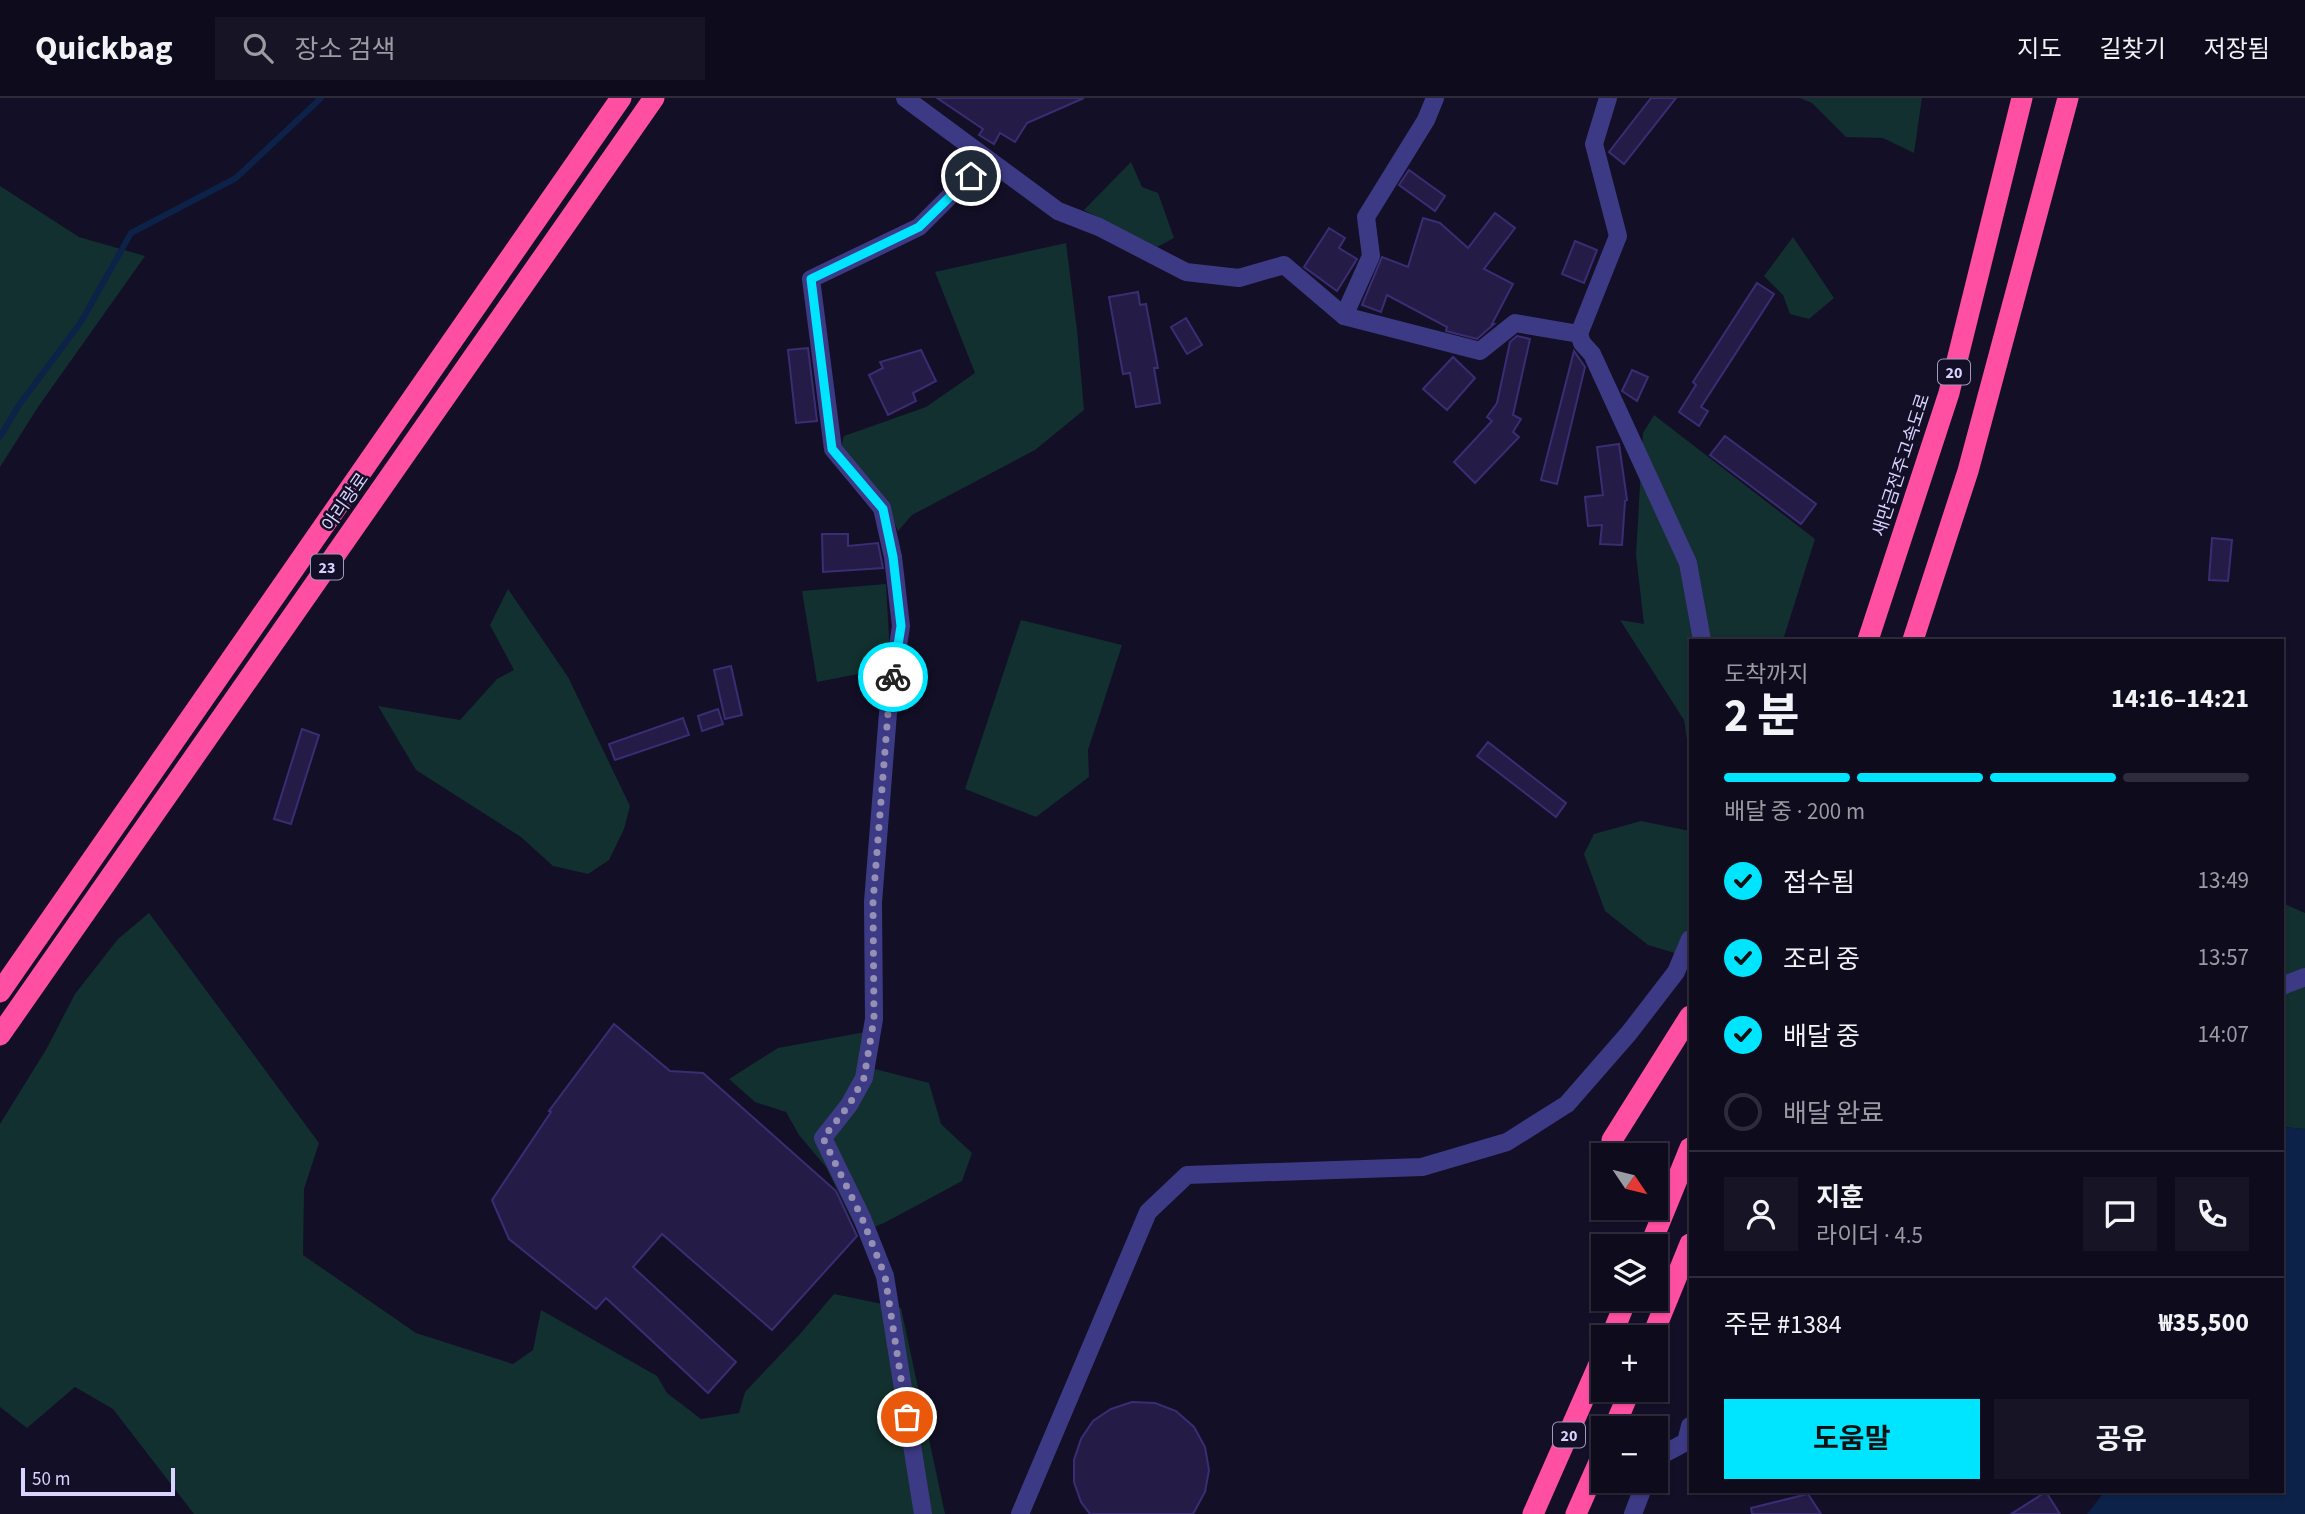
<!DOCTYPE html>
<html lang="ko">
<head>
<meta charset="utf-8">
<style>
	:root { --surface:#0e0b1c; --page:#171425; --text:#f1f3f6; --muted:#9b9ba3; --line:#2e2b3b; --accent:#00e5ff }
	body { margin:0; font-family:"Source Sans 3","Noto Sans KR",sans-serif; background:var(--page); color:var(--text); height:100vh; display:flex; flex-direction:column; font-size:26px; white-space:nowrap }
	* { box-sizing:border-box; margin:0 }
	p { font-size:23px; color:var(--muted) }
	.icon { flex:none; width:38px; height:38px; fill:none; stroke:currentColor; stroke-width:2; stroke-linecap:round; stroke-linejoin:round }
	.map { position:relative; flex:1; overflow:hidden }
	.side { position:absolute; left:1689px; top:541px; width:595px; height:854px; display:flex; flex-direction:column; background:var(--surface); border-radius:0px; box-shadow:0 2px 5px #0004,0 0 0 2px var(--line) }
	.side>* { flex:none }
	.needle { width:46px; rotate:125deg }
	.buttons { position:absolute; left:1591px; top:1045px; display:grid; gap:14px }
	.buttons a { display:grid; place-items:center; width:77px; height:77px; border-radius:0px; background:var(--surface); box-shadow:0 2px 5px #0004,0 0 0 2px var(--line); font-size:35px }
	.scale { position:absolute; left:21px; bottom:18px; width:154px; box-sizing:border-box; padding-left:7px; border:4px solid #d9d4ff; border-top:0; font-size:19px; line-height:24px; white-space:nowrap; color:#d9d4ff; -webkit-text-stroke:5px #130f26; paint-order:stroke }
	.pin { position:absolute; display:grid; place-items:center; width:60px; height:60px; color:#fff; margin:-30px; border:4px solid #fff; border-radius:50%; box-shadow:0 2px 7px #0007 }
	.courier { position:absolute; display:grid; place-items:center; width:70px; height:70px; margin:-35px; border:5px solid #00e5ff; border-radius:50%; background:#fff; color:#222; box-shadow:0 2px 9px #0007 }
	.overview em { font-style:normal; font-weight:700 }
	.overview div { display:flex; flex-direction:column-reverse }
	.overview { display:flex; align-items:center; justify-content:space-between; height:119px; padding:0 35px }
	h1 { font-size:46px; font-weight:700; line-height:52px }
	.bar { display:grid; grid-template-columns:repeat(4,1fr); gap:10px 7px; align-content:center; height:84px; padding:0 35px }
	.bar i { height:9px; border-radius:5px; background:var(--line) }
	.bar .selected { background:var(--accent) }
	.bar p { grid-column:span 4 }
	.line { display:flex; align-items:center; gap:18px; padding:0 35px; border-top:2px solid var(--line) }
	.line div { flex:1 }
	.round { display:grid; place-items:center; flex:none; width:74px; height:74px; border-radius:0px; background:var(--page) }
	ol { padding:0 35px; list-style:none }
	li { display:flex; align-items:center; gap:21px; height:77px }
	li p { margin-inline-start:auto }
	li .icon { padding:7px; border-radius:50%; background:var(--accent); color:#111; stroke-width:4 }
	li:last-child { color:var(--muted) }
	li i { width:38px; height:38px; border:4px solid var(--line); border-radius:50% }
	.button { display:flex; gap:14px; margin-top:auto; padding:14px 35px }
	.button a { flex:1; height:80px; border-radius:0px; background:var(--accent); color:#111; font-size:28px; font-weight:700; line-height:80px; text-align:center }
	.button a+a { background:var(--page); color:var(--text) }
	header { display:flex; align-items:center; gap:42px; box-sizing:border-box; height:98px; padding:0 35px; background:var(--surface); border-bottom:2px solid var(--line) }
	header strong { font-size:33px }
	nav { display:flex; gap:38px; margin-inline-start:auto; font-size:24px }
	.search { width:490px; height:63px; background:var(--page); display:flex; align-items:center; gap:18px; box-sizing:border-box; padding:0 24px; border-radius:0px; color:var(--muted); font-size:26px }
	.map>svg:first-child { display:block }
</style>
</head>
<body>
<header>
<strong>Quickbag</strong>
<div class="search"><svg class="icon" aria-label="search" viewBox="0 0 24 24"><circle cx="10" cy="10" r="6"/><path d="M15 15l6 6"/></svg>장소 검색</div>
<nav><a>지도</a><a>길찾기</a><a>저장됨</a></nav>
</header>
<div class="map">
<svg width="2305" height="1416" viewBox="0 0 2305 1416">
	<rect width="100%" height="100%" fill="#130f26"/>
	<g fill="#12302f">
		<path d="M1800,0H1922L1914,55L1883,40L1846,39L1812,5Z"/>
		<path d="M1131,64L1142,89L1158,95L1174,140L1157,149L1084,112Z"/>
		<path d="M0,88L79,139L145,158L38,309L0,369Z"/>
		<path d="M1793,139L1834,200L1809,221L1790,216L1783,197L1764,178Z"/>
		<path d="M1066,145L1077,232L1084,312L1035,352L912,417L898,433L883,399L841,349L844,338L926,309L975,275L935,174Z"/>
		<path d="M1654,317L1815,441L1783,542H1690V663L1684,622L1620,522L1644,526L1636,457L1643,335Z"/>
		<path d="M886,486L890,558L879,572L817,584L802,493Z"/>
		<path d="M508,491L568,579L630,708L624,731L609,762L588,776L553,768L521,739L416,672L378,608L460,622L497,581L514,572L490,527Z"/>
		<path d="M1021,522L1122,547L1088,652L1089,679L1036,719L965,691Z"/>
		<path d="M1641,723L1690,733V823L1678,856L1648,847L1605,813L1584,756L1594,736Z"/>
		<path d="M2282,805L2305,815V1031L2282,1029Z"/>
		<path d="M149,815L319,1045L304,1091L303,1157L416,1235L513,1266L533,1252L541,1212L657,1278L667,1295L701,1321L739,1315L745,1294L800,1236L834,1196L901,1210L945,1416H194L113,1311L75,1289L27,1330L0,1309V1026L47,950L75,896L118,841Z"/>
		<path d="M865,934L875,971L929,985L941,1026L972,1055L962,1083L886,1124L859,1136L826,1069L799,1037L786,1014L755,1004L729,981L778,950Z"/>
	</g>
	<path fill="#0c2248" d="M2282,1029L2305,1031V1416H2087L2105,1393H2282Z"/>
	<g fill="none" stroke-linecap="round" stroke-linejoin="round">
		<path stroke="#0c2248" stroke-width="6" d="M0,339L19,307L81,224L131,135L236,80L321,0"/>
	</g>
	<g fill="#241b47" stroke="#3b2d73" stroke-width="2">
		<path d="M937,0H1084L1027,25L1015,44L1000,35L994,46L979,37L983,31Z"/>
		<path d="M1651,0H1676L1624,66L1609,54Z"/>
		<path d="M1409,72L1445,98L1435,113L1399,87Z"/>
		<path d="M1495,115L1515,130L1484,171L1513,186L1492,226H1494L1477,241L1446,233L1447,229L1387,197L1381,214L1362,207L1382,159L1408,169L1423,120L1440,125L1468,150Z"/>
		<path d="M1329,130L1345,140L1339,150L1357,161L1337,193L1304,169Z"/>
		<path d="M1575,143L1597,152L1584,185L1562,176Z"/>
		<path d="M1757,185L1774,196L1701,309L1708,313L1699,328L1679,314L1696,287L1693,284Z"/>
		<path d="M1138,194L1140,207L1146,206L1158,270H1154L1160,305L1136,309L1130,275L1123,276L1109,199Z"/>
		<path d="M1186,220L1202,247L1187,256L1171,229Z"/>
		<path d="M1517,238L1530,241L1513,317L1521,321L1513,334L1519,339L1475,385L1454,364L1492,323L1487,319L1497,305L1510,244Z"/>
		<path d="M808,250L817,323L796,325L788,252Z"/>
		<path d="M921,252L936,283L913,295L916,303L888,317L869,277L883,270L880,264Z"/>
		<path d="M1574,253L1585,269L1557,386L1541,382Z"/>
		<path d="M1453,259L1475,280L1447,312L1423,291Z"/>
		<path d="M1632,272L1648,279L1637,303L1622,293Z"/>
		<path d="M1725,338L1816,406L1801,426L1710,357Z"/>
		<path d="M1619,346L1627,402L1625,403L1622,447L1600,446L1602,427L1588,428L1585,399L1603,397L1597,349Z"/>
		<path d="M822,436H848V448L878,445L883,470L823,474Z"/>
		<path d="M2212,440L2232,442L2228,483L2209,482Z"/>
		<path d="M731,568L742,617L725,621L714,572Z"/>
		<path d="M718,611L723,626L702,633L698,618Z"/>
		<path d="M683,620L689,637L615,662L609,646Z"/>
		<path d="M302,631L319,637L291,726L274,721Z"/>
		<path d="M1488,644L1566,705L1556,719L1477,658Z"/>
		<path d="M614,926L670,973L703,975L836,1093L857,1138L772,1232L662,1136L633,1169L736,1264L708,1295L606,1200L596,1211L509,1141L492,1102L551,1014L549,1013Z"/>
		<path d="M1132,1304L1155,1305L1176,1313L1194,1329L1205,1349L1209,1372L1205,1394L1193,1416H1090L1081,1404L1074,1384V1362L1081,1341L1093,1323L1111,1311Z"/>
		<path d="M2046,1394L2060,1416H2011Z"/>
		<path d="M1808,1396L1821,1416H1752L1751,1410Z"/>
	</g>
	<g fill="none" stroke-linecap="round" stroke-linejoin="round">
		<g stroke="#3d3a85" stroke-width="18">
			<path d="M905,0L1058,113L1099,129L1186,174L1239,180L1284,167L1344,218L1480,253L1515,225L1579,236L1582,245L1592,256L1688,465L1702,542"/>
			<path d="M1344,218L1371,158L1366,119L1426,22L1435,0"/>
			<path d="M1579,236L1618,138L1594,46L1608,0"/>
			<path d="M2282,888L2305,879"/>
			<path d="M1656,1360L1686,1344L1690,1328"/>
			<path d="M923,1416L885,1178L862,1120L823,1040L849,1007L864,980L874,921L873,804L888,615L901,528L893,459L882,410L833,351L811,181L919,129L987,61"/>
			<path d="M1020,1416L1148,1114L1187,1077L1422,1069L1507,1044L1567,1006L1629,935L1676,874L1690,841"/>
			<path d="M1633,1416L1646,1382"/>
		</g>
		<g stroke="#ff4fa3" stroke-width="21">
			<path d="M1868,542L1949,295L2022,0"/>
			<path d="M1913,542L1968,373L2068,0"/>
			<path d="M0,894L621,0"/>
			<path d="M0,937L654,0"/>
			<path d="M1612,1042L1690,918"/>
			<path d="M1650,1148L1690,1050"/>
			<path d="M1611,1239L1627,1200"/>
			<path d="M1652,1239L1690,1146"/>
			<path d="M1614,1330L1630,1292"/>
			<path d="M1533,1416L1603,1257"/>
			<path d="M1576,1416L1603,1355"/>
		</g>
	</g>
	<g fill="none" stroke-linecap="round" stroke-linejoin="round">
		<path stroke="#948fb3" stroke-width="7" stroke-dasharray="0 12.6" d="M893,579L888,615L873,804L874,921L864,980L849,1007L823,1040L862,1120L885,1178L907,1319"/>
		<path stroke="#00e5ff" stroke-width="9" d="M893,579L901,528L893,459L883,411L832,351L811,181L919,129L971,78"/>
	</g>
	<g text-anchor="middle" stroke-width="5" stroke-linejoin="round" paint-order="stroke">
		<g fill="#130f26" stroke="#9e99be" stroke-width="2">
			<rect x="1938" y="261.5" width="32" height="25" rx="5"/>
			<rect x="311" y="456.5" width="32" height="25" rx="5"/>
			<rect x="1553" y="1324.5" width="32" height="25" rx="5"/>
		</g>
		<g font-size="16" font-weight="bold" fill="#d9d4ff">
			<text x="1954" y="280">20</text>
			<text x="327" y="475">23</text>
			<text x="1569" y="1343">20</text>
		</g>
		<g font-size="18" fill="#d9d4ff" stroke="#130f26">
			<text transform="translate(1901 367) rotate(-72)" y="6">새만금전주고속도로</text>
			<text transform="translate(345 404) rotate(-55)" y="6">아리랑로</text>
		</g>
	</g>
</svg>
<div class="buttons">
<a><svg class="needle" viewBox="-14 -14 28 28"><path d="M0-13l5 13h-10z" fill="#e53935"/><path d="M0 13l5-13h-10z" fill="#9b9ba3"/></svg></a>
<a><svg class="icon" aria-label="layers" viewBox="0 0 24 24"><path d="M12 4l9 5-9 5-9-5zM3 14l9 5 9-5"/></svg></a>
<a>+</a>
<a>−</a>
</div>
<div class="scale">50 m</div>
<div class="pin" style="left:907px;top:1319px;background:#ea580c"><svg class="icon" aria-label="bag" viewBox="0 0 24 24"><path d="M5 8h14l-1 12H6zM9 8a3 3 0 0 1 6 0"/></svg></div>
<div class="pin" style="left:971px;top:78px;background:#1f2937"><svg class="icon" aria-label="home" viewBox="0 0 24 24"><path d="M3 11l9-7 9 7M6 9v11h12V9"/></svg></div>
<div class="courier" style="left:893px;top:579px"><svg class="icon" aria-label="bike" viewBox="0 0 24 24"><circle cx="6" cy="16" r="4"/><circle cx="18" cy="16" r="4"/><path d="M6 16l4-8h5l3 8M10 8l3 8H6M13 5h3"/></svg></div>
<section class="side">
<div class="overview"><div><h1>2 분</h1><p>도착까지</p></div><em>14:16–14:21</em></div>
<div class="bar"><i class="selected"></i><i class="selected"></i><i class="selected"></i><i></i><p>배달 중 · 200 m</p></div>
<ol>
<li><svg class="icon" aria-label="check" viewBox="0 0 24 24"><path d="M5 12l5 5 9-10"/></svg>접수됨<p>13:49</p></li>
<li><svg class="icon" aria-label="check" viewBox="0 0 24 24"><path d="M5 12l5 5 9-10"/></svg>조리 중<p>13:57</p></li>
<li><svg class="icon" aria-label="check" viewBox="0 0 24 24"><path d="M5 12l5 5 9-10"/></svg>배달 중<p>14:07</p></li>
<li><i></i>배달 완료</li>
</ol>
<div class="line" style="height:126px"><a class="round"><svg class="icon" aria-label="person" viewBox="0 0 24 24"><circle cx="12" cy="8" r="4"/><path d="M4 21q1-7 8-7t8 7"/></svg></a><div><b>지훈</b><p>라이더 · 4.5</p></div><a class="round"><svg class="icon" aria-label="chat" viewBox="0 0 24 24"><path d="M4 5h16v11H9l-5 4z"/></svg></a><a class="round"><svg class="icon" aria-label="phone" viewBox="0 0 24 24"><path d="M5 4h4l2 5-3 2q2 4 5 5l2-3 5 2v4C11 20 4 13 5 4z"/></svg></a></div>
<div class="line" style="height:91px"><div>주문 #1384</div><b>₩35,500</b></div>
<div class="button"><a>도움말</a><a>공유</a></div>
</section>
</div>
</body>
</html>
